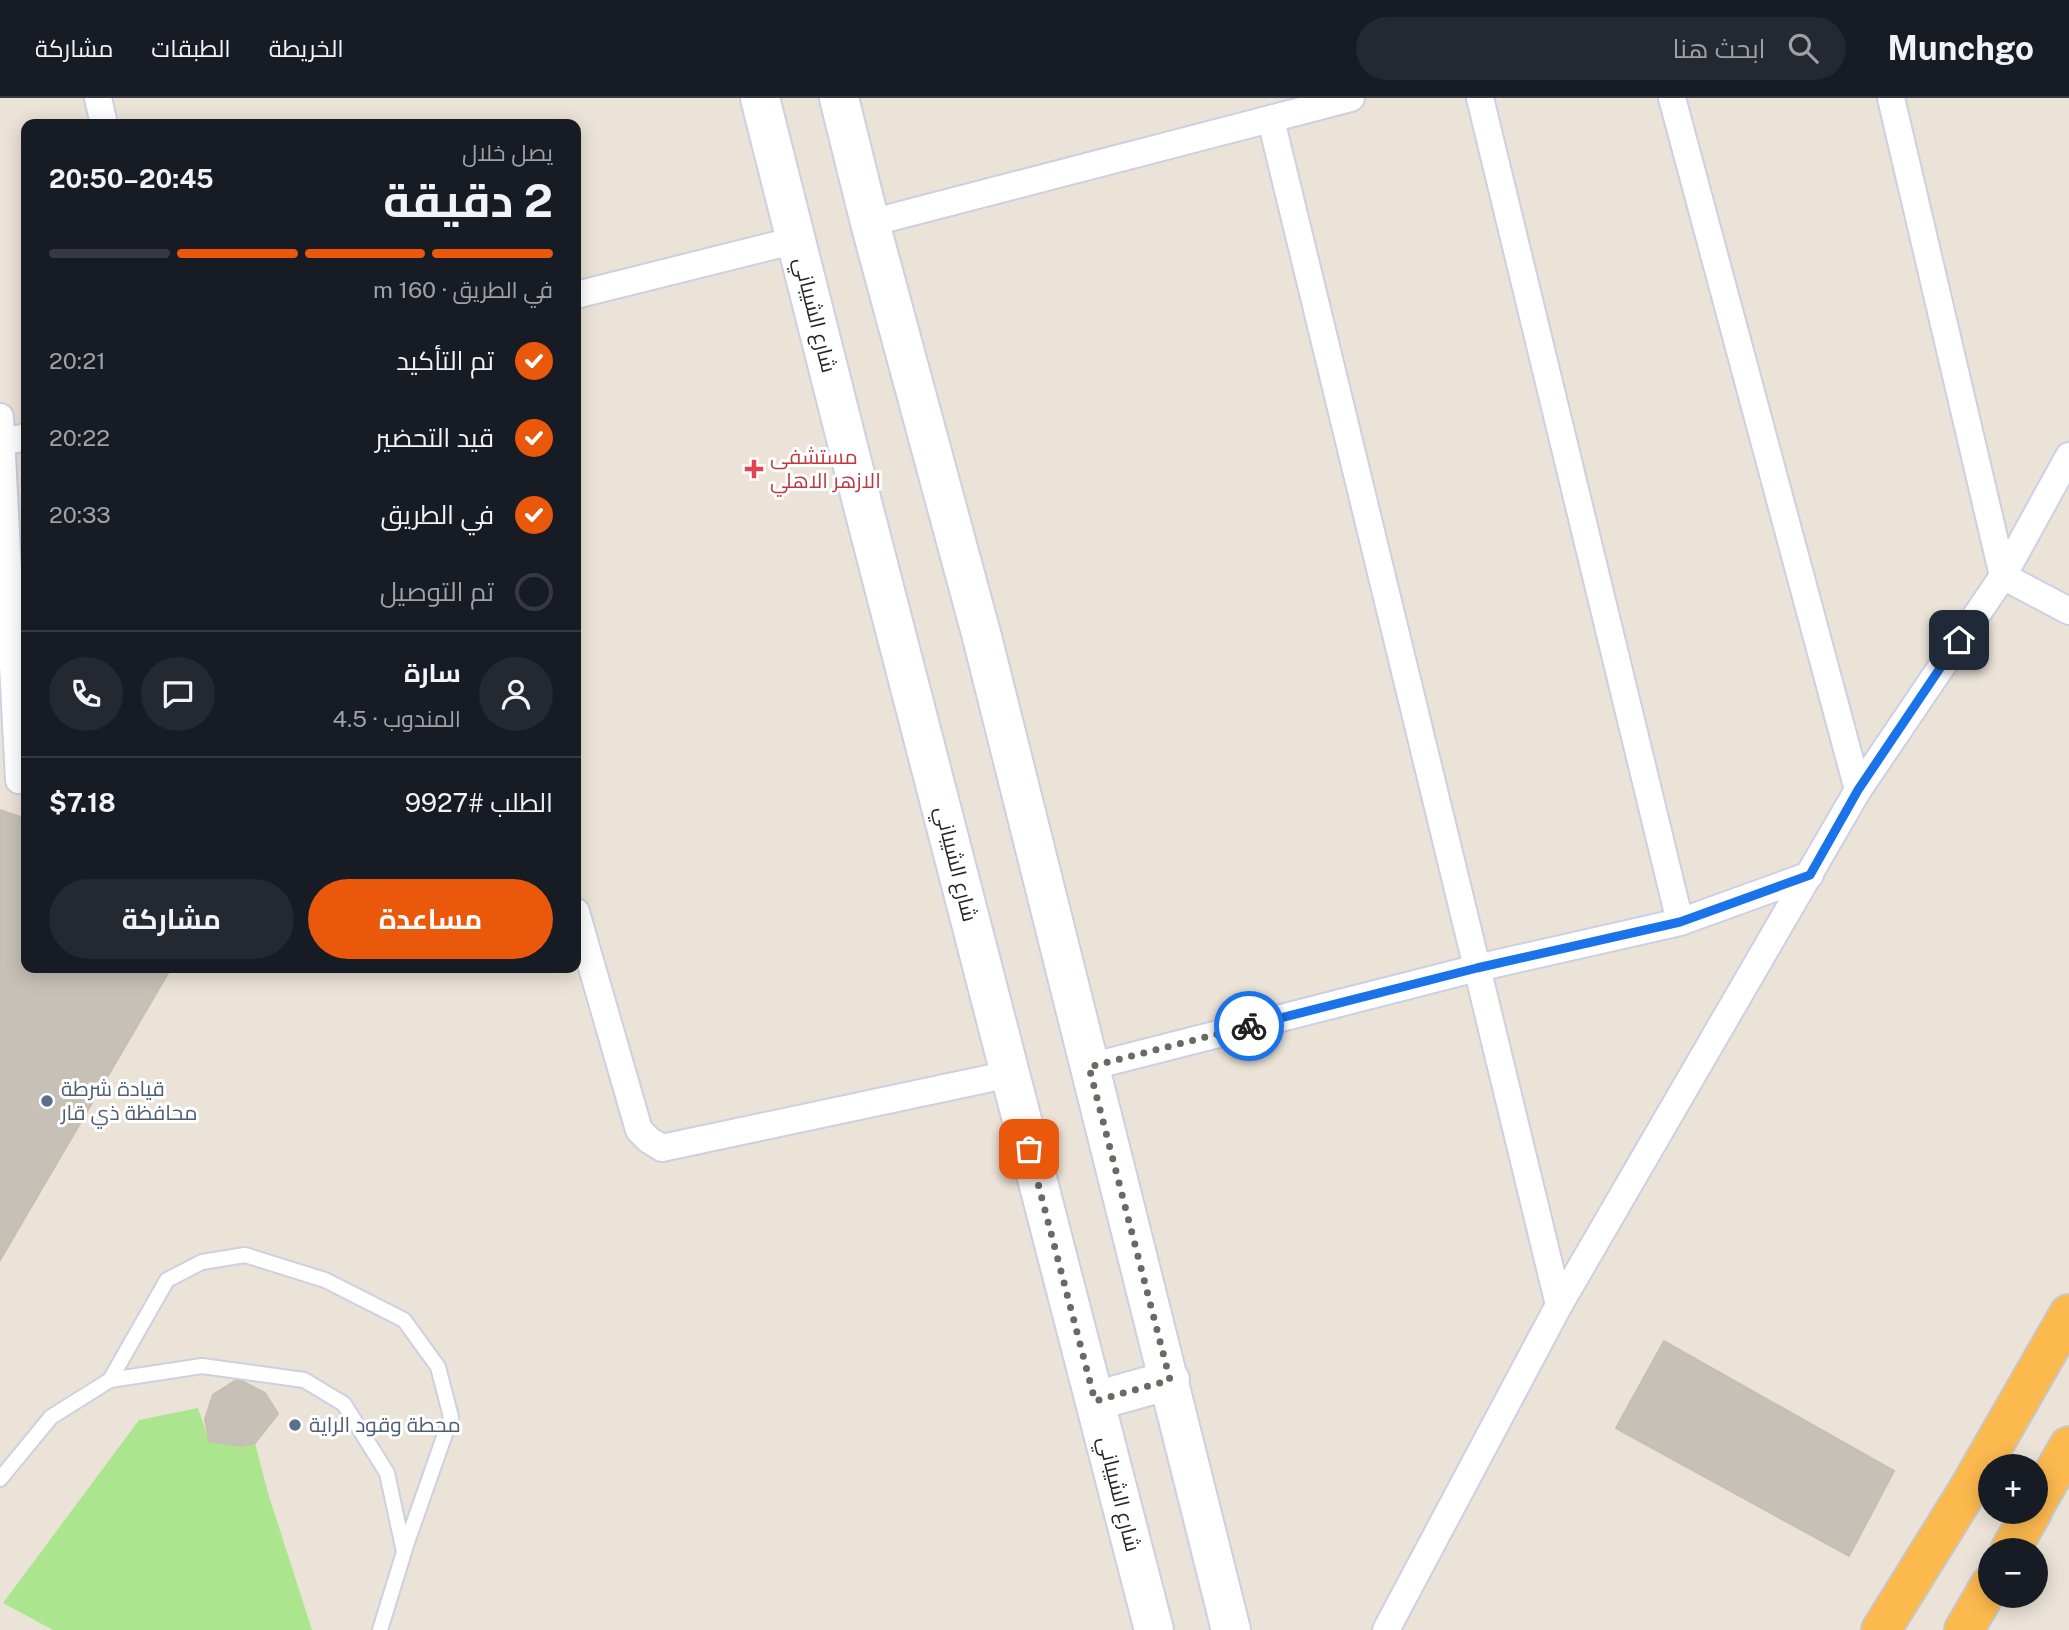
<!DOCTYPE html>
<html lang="ar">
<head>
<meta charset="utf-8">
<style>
	:root { --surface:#171b24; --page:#242831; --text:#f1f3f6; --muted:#9ea1a6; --line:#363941; --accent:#ea580c }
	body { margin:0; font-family:"Public Sans",Cairo,sans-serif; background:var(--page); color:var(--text); direction:rtl; height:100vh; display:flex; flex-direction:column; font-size:26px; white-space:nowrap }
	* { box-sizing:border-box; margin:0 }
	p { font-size:23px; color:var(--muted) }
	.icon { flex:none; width:38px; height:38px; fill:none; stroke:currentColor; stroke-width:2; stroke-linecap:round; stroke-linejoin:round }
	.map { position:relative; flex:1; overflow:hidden; direction:ltr }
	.sheet { position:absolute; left:21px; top:21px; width:560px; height:854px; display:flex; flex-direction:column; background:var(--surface); border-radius:14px; box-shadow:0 4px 18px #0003; direction:rtl }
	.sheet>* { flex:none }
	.fabs { position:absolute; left:1978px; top:1356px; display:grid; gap:14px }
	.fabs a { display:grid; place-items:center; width:70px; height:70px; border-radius:50%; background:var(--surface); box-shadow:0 4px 18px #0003; font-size:35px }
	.pin { position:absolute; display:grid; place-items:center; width:60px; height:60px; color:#fff; margin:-30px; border-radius:14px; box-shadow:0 4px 10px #0006 }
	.courier { position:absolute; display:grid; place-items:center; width:70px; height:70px; margin:-35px; border:5px solid #1a73e8; border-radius:50%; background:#fff; color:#222; box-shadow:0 2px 9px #0007 }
	.overview em { font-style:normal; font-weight:700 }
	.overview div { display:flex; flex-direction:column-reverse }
	.overview { display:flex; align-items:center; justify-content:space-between; height:119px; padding:0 28px }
	h1 { font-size:46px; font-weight:700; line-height:52px }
	.bar { display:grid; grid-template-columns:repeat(4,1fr); gap:10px 7px; align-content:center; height:84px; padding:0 28px }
	.bar i { height:9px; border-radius:5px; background:var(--line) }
	.bar .current { background:var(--accent) }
	.bar p { grid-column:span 4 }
	.line { display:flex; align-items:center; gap:18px; padding:0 28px; border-top:2px solid var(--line) }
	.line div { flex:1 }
	.round { display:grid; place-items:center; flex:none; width:74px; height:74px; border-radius:37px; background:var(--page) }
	ol { padding:0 28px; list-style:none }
	li { display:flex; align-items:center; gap:21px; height:77px }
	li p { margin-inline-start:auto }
	li .icon { padding:7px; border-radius:50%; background:var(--accent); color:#fff; stroke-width:4 }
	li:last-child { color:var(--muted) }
	li i { width:38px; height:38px; border:4px solid var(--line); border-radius:50% }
	.action { display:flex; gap:14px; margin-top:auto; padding:14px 28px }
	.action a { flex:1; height:80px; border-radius:42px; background:var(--accent); color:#fff; font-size:28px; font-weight:700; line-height:80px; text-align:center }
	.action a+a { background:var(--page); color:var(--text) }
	header { display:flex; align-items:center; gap:42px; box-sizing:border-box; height:98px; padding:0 35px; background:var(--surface); border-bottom:2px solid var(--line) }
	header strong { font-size:33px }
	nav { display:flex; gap:38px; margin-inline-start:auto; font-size:24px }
	.search { width:490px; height:63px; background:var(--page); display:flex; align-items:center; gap:18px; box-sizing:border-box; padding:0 24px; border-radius:38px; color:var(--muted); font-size:26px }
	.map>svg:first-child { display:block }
</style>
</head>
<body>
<header>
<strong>Munchgo</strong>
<div class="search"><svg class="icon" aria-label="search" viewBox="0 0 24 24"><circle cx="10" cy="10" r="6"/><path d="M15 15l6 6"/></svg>ابحث هنا</div>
<nav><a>الخريطة</a><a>الطبقات</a><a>مشاركة</a></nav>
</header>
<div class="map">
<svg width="2069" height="1532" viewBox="0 0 2069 1532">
	<rect width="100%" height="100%" fill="#ebe3d7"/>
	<path fill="#abe68f" d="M198,1310L209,1343L255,1345L268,1395L312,1532H53L3,1505L139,1322Z"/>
	<g fill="#c6c0b7" stroke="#c6bfb1" stroke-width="2">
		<path d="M0,712L26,721V870H171L0,1162Z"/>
		<path d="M1664,1243L1894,1373L1849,1458L1616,1330Z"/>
		<path d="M238,1281L265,1295L278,1316L255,1345L241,1348L209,1343L205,1321L213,1297Z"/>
	</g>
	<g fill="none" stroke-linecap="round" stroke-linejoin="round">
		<g stroke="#ccd0e2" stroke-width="18">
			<g id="service">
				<path d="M110,1282L167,1182L202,1164L245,1157L325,1182L404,1222L438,1269L451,1319L404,1453"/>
				<path d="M0,1381L51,1319L110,1282L202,1268L304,1282L344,1306L387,1375L404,1454L380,1532"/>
			</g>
		</g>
		<g stroke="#ccd0e2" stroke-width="30">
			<g id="minor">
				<path d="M98,0L104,26"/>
				<path d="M1480,0L1680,824"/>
				<path d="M1672,0L1858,692"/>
				<path d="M1891,0L2003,478L2069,513"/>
				<path d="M1271,22L1559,1207"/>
				<path d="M870,125L1351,0"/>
				<path d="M576,197L796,142"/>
				<path d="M0,319L19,682"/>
				<path d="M2,344L26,339"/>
				<path d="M576,814L639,1032L649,1042L662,1050L1010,976"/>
				<path d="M1089,969L1477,870L1680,824L1810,777"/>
				<path d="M1386,1532L1559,1207L1858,692L2003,478L2069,358"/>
			</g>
		</g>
		<g stroke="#ccd0e2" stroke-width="42">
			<g id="secondary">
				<path d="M760,0L862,404L1154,1532"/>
				<path d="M839,0L870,125L982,539L1231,1532"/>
				<path d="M1095,1303L1170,1282"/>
			</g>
		</g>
		<g stroke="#c7c7c7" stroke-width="42">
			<g id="trunk">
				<path d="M2035,1407L2069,1348"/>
				<path d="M2010,1452L2032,1414"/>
				<path d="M1881,1532L1968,1392L2069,1216"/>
				<path d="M1964,1532L1990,1487"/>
			</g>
		</g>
		<use href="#service" stroke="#fff" stroke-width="14"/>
		<use href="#minor" stroke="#fff" stroke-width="26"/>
		<use href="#secondary" stroke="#fff" stroke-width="38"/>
		<use href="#trunk" stroke="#fcb94e" stroke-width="38"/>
	</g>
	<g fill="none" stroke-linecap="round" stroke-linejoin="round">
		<path stroke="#6c6965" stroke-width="7" stroke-dasharray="0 12.6" d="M1029,1051L1095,1303L1170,1282L1089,969L1249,928"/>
		<path stroke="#1a73e8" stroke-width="9" d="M1249,928L1477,870L1680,824L1810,777L1858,692L1959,542"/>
	</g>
	<path fill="#e0444e" stroke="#fff" stroke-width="2.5" d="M750.5 360.5h7v7h7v7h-7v7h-7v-7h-7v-7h7z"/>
	<g fill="#5c6f8a" stroke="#fff" stroke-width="2.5">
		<circle cx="47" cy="1003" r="7"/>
		<circle cx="295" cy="1327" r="7"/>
	</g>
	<g text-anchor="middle" stroke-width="6" stroke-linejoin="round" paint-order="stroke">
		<g font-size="21" fill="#272727" stroke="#fff">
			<text transform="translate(815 217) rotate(76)" y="7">شارع الشيباني</text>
			<text transform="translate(956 766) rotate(76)" y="7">شارع الشيباني</text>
			<text transform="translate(1119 1396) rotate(76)" y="7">شارع الشيباني</text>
		</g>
		<g font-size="21" fill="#be3a42" stroke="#fff" text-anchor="start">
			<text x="770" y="366">مستشفى<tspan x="770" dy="24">الازهر الاهلي</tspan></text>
		</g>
		<g font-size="21" fill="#4e5e75" stroke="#fff" text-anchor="start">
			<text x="61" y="998">قيادة شرطة<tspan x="61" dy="24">محافظة ذي قار</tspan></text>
			<text x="309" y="1334">محطة وقود الراية</text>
		</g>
	</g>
</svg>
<div class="fabs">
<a>+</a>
<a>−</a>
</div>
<div class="pin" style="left:1029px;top:1051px;background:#ea580c"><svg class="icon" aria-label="bag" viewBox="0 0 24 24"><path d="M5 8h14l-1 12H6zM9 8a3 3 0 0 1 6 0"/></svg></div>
<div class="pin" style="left:1959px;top:542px;background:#1f2937"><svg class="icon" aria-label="home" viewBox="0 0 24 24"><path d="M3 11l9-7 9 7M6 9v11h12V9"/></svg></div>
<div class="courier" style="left:1249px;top:928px"><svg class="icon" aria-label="bike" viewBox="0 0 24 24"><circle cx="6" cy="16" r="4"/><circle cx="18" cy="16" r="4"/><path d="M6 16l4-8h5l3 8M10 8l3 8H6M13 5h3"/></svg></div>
<section class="sheet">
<div class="overview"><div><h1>2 دقيقة</h1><p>يصل خلال</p></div><em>20:45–20:50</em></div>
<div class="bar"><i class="current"></i><i class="current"></i><i class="current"></i><i></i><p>في الطريق · 160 m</p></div>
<ol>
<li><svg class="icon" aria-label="check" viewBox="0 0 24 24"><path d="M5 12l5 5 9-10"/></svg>تم التأكيد<p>20:21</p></li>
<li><svg class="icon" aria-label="check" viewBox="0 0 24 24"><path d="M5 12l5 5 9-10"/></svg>قيد التحضير<p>20:22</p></li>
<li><svg class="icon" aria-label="check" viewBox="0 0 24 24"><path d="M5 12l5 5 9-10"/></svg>في الطريق<p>20:33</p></li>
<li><i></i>تم التوصيل</li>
</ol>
<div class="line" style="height:126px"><a class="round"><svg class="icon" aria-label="person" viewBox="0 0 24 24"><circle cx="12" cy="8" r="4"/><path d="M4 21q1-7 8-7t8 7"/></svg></a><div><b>سارة</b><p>المندوب · 4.5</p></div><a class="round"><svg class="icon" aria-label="chat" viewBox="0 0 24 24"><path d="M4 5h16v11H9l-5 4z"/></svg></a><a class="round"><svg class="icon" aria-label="phone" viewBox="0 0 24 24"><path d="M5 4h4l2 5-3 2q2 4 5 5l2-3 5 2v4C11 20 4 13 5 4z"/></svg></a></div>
<div class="line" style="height:91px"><div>الطلب #9927</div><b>$7.18</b></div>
<div class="action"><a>مساعدة</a><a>مشاركة</a></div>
</section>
</div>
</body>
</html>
